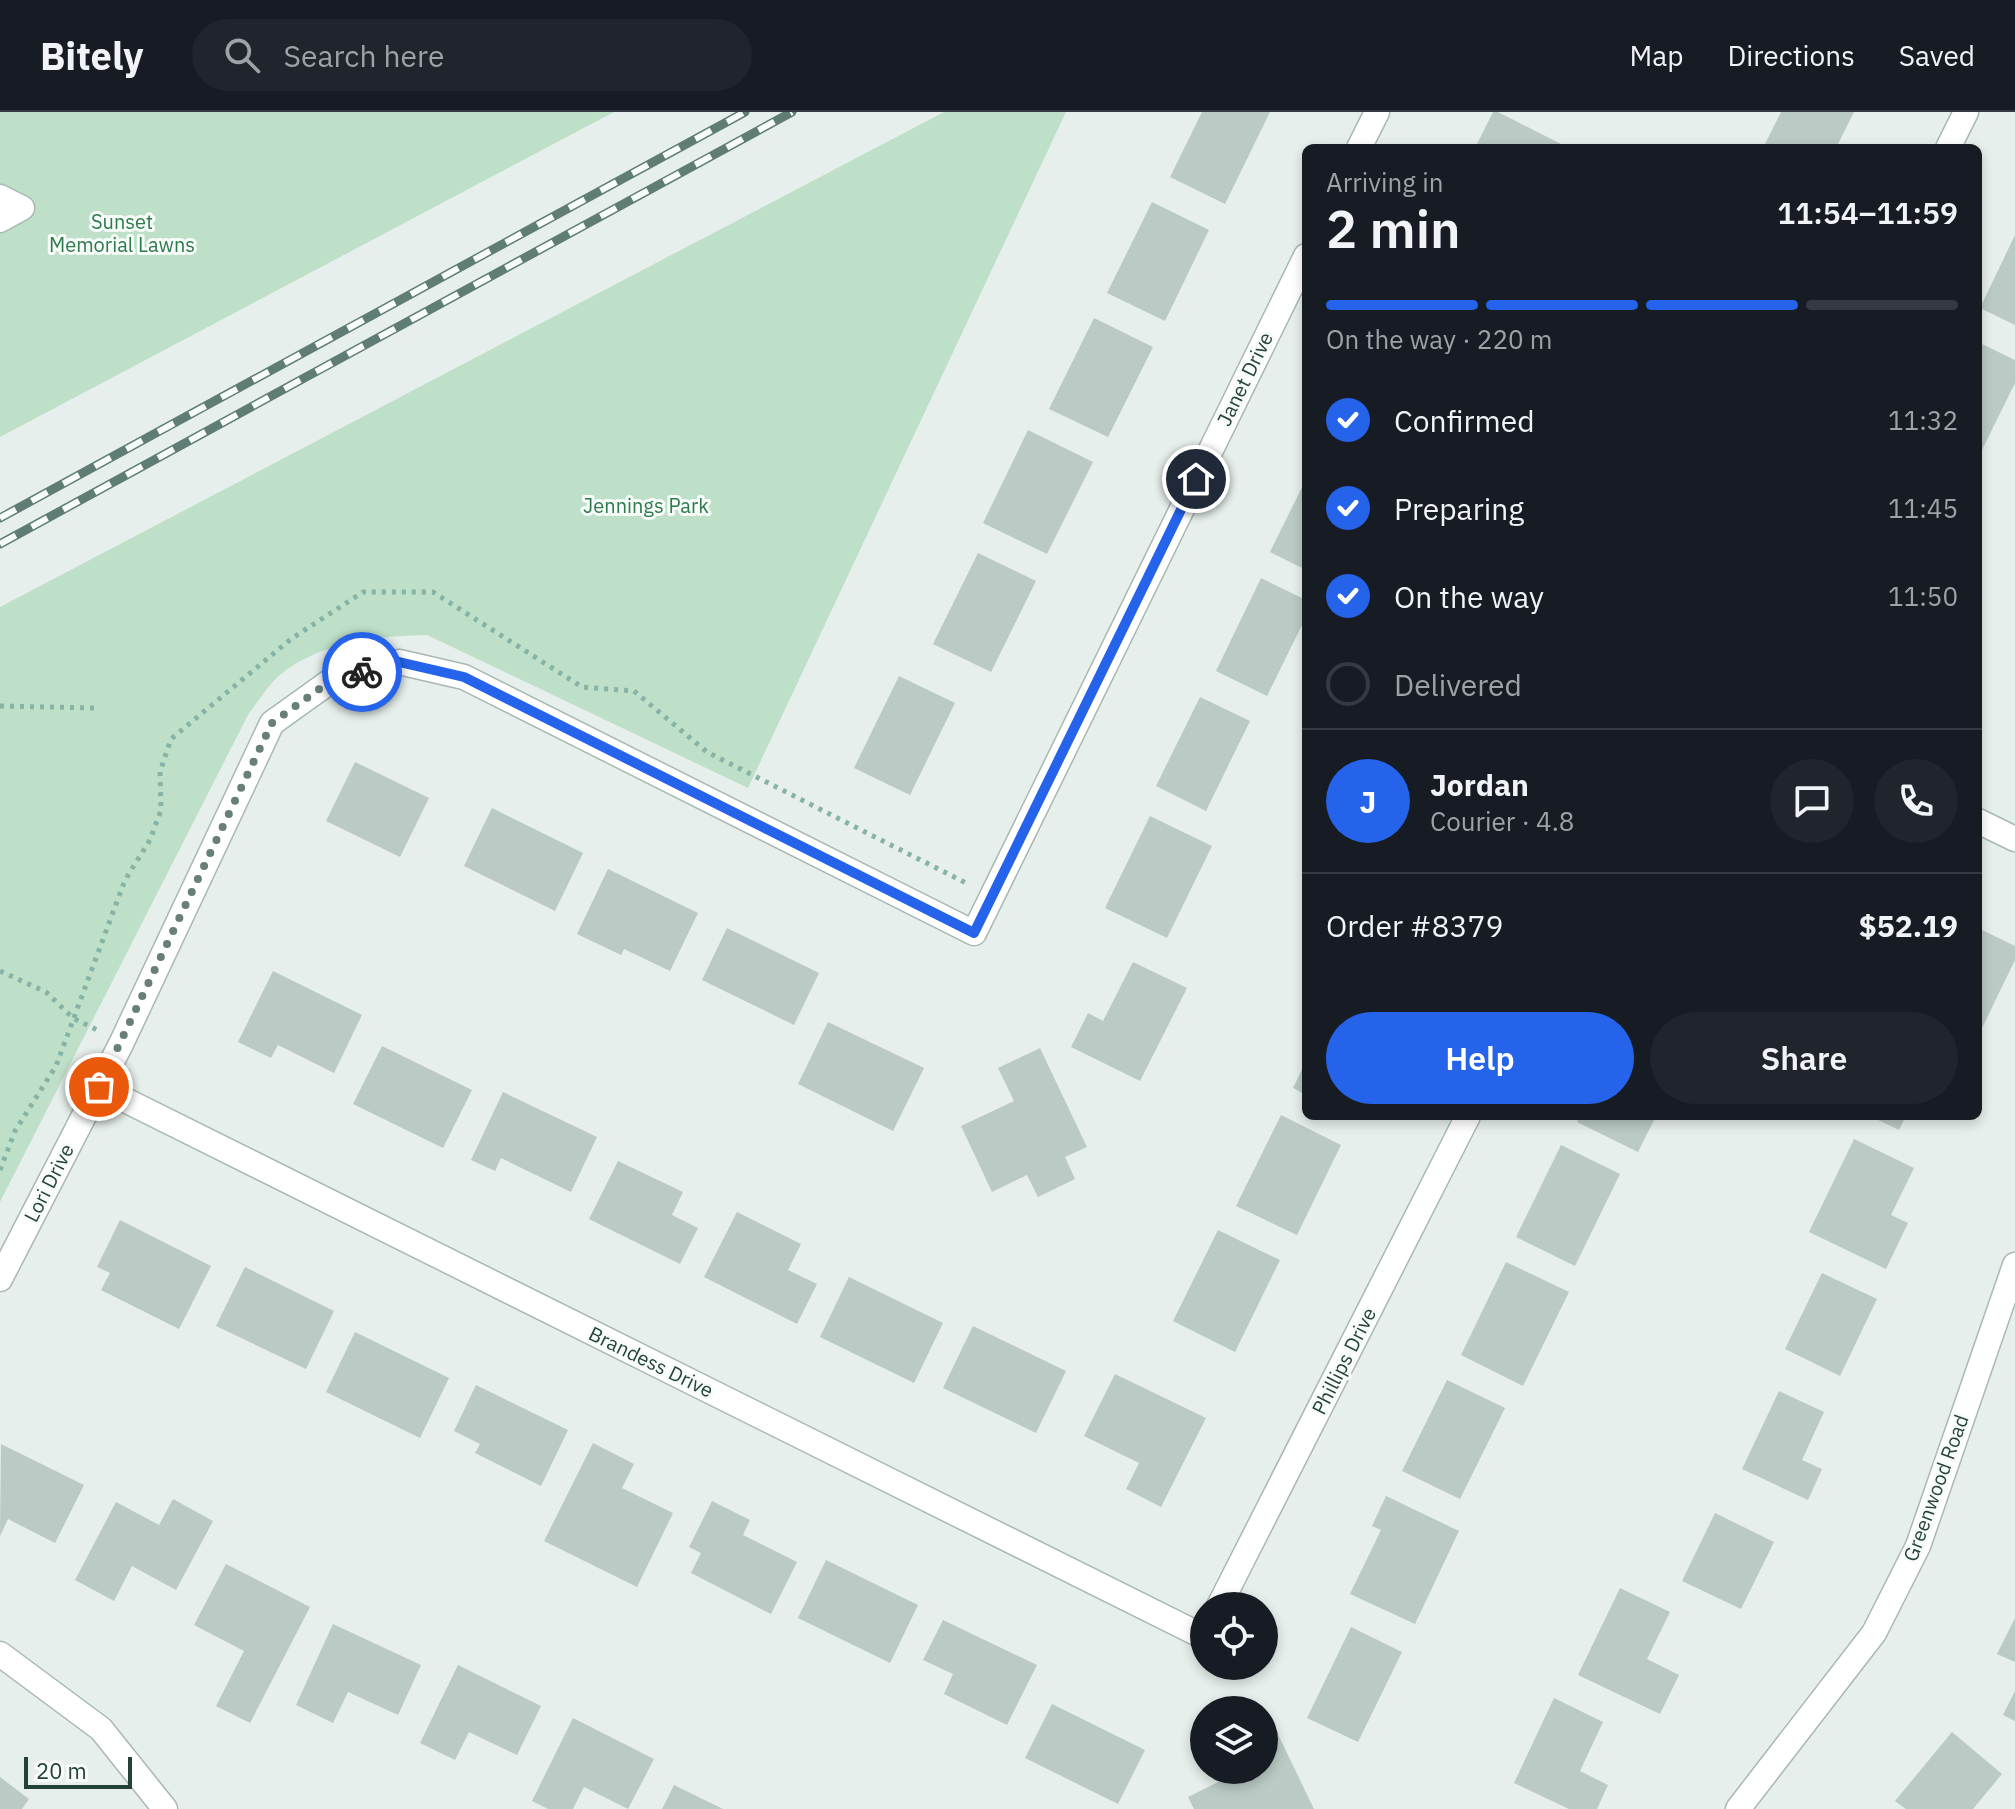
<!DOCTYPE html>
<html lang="en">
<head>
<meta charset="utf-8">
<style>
	:root { --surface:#171b24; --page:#20242c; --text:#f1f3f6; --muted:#9ea1a6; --line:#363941; --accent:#2563eb }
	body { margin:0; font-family:"IBM Plex Sans",sans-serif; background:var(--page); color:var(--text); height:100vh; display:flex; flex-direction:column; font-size:30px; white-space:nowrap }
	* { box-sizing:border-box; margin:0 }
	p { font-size:26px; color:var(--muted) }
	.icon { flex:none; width:44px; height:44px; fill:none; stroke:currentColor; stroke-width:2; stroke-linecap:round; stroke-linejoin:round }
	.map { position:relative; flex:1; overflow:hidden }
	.details { position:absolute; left:1302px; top:32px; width:680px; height:976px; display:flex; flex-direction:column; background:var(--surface); border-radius:12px; box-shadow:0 4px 12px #0003 }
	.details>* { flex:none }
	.buttons { position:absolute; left:1190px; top:1480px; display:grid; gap:16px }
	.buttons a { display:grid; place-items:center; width:88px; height:88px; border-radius:50%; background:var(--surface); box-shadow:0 4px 12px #0003; font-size:40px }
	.scale { position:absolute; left:24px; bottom:20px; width:108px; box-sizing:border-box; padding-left:8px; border:4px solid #24423a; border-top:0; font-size:22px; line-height:28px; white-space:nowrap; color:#24423a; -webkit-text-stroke:6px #f7fbf9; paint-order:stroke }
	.pin { position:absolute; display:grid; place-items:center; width:68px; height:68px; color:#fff; margin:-34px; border:4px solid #fff; border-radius:50%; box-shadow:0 2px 8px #0007 }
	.courier { position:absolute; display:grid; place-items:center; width:80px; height:80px; margin:-40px; border:6px solid #2563eb; border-radius:50%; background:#fff; color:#222; box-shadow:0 2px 10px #0007 }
	.head em { font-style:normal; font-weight:600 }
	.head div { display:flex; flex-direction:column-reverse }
	.head { display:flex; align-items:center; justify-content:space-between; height:136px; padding:0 24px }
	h1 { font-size:52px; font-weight:600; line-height:60px }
	.bar { display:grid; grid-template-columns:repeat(4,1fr); gap:12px 8px; align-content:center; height:96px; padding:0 24px }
	.bar i { height:10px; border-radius:6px; background:var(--line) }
	.bar .selected { background:var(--accent) }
	.bar p { grid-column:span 4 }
	.line { display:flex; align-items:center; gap:20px; padding:0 24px; border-top:2px solid var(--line) }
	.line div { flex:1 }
	.round { display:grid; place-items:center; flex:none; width:84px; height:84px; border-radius:42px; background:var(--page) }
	ol { padding:0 24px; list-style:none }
	li { display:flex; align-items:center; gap:24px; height:88px }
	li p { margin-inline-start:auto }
	li .icon { padding:8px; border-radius:50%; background:var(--accent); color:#fff; stroke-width:4 }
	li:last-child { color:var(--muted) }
	li i { width:44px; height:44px; border:4px solid var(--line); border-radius:50% }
	.cta { display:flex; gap:16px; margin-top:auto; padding:16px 24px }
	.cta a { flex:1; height:92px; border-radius:48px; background:var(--accent); color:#fff; font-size:32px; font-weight:600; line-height:92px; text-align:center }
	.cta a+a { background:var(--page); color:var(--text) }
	header { display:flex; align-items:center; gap:48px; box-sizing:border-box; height:112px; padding:0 40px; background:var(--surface); border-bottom:2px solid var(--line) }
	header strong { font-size:38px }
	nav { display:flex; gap:44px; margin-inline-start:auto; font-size:28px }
	.search { width:560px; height:72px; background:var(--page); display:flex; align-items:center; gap:20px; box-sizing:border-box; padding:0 28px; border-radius:44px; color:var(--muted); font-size:30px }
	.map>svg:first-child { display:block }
</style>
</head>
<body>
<header>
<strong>Bitely</strong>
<div class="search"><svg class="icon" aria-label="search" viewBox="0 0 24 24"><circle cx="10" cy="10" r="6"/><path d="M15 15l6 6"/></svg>Search here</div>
<nav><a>Map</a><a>Directions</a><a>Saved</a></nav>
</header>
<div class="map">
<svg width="2015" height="1697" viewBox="0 0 2015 1697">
	<rect width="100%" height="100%" fill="#e6efeb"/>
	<g fill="#bfe0c8">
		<path d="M0,0H614L0,325Z"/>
		<path d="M944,0H1066L748,676L427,523C379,524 319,530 280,563C268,573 259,589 249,601L0,1090V495Z"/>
	</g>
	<g fill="#bbcac4">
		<path d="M1202,0H1270L1225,92L1170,65Z"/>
		<path d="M1493,0H1498L1569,36H1475Z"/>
		<path d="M1781,0H1854L1836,36H1763Z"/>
		<path d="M1152,90L1209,118L1165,209L1107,181Z"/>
		<path d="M2015,123V213L1980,196Z"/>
		<path d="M1094,206L1153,235L1108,325L1049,297Z"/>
		<path d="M1978,230L2015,248V271L1980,342Z"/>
		<path d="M1028,318L1093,350L1047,442L983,411Z"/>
		<path d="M1306,367V458L1270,440Z"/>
		<path d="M978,441L1036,469L991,560L933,532Z"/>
		<path d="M1261,466L1306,488V505L1267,584L1216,559Z"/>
		<path d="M899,564L955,591L910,683L854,656Z"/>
		<path d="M1200,585L1250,609L1206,699L1156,674Z"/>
		<path d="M355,650L429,686L400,745L326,709Z"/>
		<path d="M492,696L583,741L555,799L464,754Z"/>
		<path d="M1150,704L1212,734L1167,826L1105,796Z"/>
		<path d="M608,757L698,801L670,859L624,837L621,843L577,822Z"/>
		<path d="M727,816L819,861L794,913L702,868Z"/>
		<path d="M1978,816L2015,834V848L1982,916L1978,914Z"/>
		<path d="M1133,850L1187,876L1140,969L1071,935L1088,901L1103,909Z"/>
		<path d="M273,859L362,903L334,961L278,933L271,946L238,930Z"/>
		<path d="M828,910L924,956L893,1019L798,972Z"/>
		<path d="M382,934L472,978L443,1036L353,992Z"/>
		<path d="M1040,936L1087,1035L1065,1045L1075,1067L1038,1085L1027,1063L992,1080L961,1014L1014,989L998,956Z"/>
		<path d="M1306,949V983L1293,976Z"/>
		<path d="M503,980L597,1025L571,1080L501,1046L495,1059L471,1048Z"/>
		<path d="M1281,1003L1341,1033L1297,1123L1236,1094Z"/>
		<path d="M1580,1004H1656L1638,1040L1577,1010Z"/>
		<path d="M1870,1004H1906L1899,1018Z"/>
		<path d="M1854,1027L1914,1056L1891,1103L1908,1111L1886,1157L1809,1120Z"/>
		<path d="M1561,1033L1620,1062L1575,1154L1516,1125Z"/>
		<path d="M618,1049L683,1080L672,1103L698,1116L680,1152L589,1107Z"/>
		<path d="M737,1100L801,1132L788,1158L817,1172L797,1212L704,1165Z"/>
		<path d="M120,1108L211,1154L179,1217L101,1178L110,1161L97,1155Z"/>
		<path d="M1218,1118L1280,1148L1235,1240L1173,1209Z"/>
		<path d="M1506,1150L1569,1180L1523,1274L1461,1243Z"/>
		<path d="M245,1155L334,1199L306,1257L216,1214Z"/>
		<path d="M1822,1161L1877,1187L1840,1264L1785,1237Z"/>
		<path d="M849,1165L943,1211L914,1271L820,1225Z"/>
		<path d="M973,1214L1066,1259L1036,1321L943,1276Z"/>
		<path d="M355,1220L449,1266L420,1326L326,1280Z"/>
		<path d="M1115,1262L1206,1306L1161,1395L1126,1377L1139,1351L1084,1324Z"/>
		<path d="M1447,1268L1505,1296L1460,1387L1402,1359Z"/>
		<path d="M476,1273L568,1318L541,1374L475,1341L480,1332L454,1319Z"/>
		<path d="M1779,1279L1824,1300L1802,1348L1822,1357L1808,1388L1742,1357Z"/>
		<path d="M593,1331L634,1352L622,1376L673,1401L637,1475L544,1429Z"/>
		<path d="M1,1332L84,1373L55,1431L8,1407L0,1424Z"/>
		<path d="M1386,1384L1459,1419L1415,1512L1350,1482L1381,1418L1372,1414Z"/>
		<path d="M173,1387L213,1409L176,1478L132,1454L114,1489L75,1468L116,1390L159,1413Z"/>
		<path d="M712,1389L750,1408L743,1423L797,1450L771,1502L691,1461L701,1441L689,1435Z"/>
		<path d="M1715,1401L1774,1430L1741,1497L1682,1469Z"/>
		<path d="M826,1448L918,1493L890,1551L798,1506Z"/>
		<path d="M226,1452L310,1495L250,1611L216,1594L244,1539L194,1513Z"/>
		<path d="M1620,1476L1670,1500L1647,1547L1679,1563L1660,1602L1578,1563Z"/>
		<path d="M2015,1506V1550L1997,1542Z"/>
		<path d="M943,1508L1037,1553L1007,1613L944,1582L953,1562L923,1548Z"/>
		<path d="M333,1512L421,1553L398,1603L348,1580L333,1611L296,1593Z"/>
		<path d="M1351,1515L1402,1540L1358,1630L1307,1606Z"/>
		<path d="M458,1553L541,1594L517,1643L469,1620L455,1648L420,1631Z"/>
		<path d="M2015,1579V1609L2003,1603Z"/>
		<path d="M1554,1586L1603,1610L1580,1659L1608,1673L1597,1697H1569L1514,1671Z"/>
		<path d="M1052,1592L1145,1638L1118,1692L1025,1646Z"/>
		<path d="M573,1606L654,1647L628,1697L584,1675L573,1697H548L532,1689Z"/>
		<path d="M1275,1616L1314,1697H1194L1188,1685L1242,1658H1264V1621Z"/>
		<path d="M1952,1620L2002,1662L1973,1697H1906L1895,1689Z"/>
		<path d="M0,1665L29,1687L22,1697H0Z"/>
		<path d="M674,1673L723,1697H662Z"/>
	</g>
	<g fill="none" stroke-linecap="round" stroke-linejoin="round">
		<g stroke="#a8b8b2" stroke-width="27">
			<g id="minor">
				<path d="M1359,36L1377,0"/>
				<path d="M1948,36L1966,0"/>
				<path d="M0,85L22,96L0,108"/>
				<path d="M1978,709L2015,727"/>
				<path d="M99,975L1204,1525"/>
				<path d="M0,1167L121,932L272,611L332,568L399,550L464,565L974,821L1306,144"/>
				<path d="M1219,1494L1468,1004"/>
				<path d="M0,1542L101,1617L165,1697"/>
				<path d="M1738,1697L1874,1521L1918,1434L2015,1153"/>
			</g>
		</g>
		<g stroke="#86b3a5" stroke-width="5" stroke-dasharray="4 6" stroke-linecap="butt">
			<path d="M0,594L95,596"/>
			<path d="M0,859L46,880L73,906L97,918"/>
			<path d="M0,1058L15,1019L56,954L125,768L150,728L161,698L160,660L171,627L291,527L363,480H433L582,575L634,579L707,640L966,771"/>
		</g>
		<use href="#minor" stroke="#fff" stroke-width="24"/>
		<g stroke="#5f7d75" stroke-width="9">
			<g id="rail">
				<path d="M0,406L745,0"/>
				<path d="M0,432L792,0"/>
			</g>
		</g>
		<use href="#rail" stroke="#f7fbf9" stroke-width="6" stroke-dasharray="18" stroke-linecap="butt"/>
	</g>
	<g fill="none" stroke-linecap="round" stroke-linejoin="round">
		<path stroke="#687f78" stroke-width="8" stroke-dasharray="0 14.4" d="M99,975L272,611L332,568L362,560"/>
		<path stroke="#2563eb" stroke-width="10" d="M362,560L399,550L464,565L974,821L1196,367"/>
	</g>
	<g text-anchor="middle" stroke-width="6" stroke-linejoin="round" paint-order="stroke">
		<g font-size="20" fill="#2d7a4b" stroke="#f7fbf9">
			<text x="122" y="117">Sunset<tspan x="122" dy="23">Memorial Lawns</tspan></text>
			<text x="646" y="401">Jennings Park</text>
		</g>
		<g font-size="20" fill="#24423a" stroke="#f7fbf9">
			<text transform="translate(1245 267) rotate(-64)" y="7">Janet Drive</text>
			<text transform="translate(49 1071) rotate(-63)" y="7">Lori Drive</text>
			<text transform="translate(1344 1249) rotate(-63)" y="7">Phillips Drive</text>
			<text transform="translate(651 1250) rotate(26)" y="7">Brandess Drive</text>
			<text transform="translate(1936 1376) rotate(-70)" y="7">Greenwood Road</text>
		</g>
	</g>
</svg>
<div class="buttons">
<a><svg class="icon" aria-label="locate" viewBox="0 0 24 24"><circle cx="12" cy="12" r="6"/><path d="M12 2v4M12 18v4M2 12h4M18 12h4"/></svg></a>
<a><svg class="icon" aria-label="layers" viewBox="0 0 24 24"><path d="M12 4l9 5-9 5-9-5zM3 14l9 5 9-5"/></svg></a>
</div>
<div class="scale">20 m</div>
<div class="pin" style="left:99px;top:975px;background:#ea580c"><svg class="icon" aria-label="bag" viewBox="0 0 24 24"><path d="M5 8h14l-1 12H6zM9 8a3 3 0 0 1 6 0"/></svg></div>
<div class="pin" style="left:1196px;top:367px;background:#1f2937"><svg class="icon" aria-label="home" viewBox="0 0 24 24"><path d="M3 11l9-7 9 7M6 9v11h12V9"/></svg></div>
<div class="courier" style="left:362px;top:560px"><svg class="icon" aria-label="bike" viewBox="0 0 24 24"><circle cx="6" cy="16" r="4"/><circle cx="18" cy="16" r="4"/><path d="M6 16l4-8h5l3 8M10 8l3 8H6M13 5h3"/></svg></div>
<section class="details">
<div class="head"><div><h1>2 min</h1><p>Arriving in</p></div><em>11:54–11:59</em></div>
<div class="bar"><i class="selected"></i><i class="selected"></i><i class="selected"></i><i></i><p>On the way · 220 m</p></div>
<ol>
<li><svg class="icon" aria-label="check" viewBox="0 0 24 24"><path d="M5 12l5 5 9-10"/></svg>Confirmed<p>11:32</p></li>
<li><svg class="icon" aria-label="check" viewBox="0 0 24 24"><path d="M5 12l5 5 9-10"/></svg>Preparing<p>11:45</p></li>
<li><svg class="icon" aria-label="check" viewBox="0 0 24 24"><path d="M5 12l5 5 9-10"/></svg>On the way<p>11:50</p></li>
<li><i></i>Delivered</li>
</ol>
<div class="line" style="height:144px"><b class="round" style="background:var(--accent);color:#fff">J</b><div><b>Jordan</b><p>Courier · 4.8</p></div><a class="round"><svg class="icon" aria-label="chat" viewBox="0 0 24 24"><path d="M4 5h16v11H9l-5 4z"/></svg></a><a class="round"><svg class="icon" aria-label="phone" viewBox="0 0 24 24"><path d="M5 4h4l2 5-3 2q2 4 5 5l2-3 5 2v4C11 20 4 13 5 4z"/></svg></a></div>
<div class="line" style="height:104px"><div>Order #8379</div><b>$52.19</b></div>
<div class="cta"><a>Help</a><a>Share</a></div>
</section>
</div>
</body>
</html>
